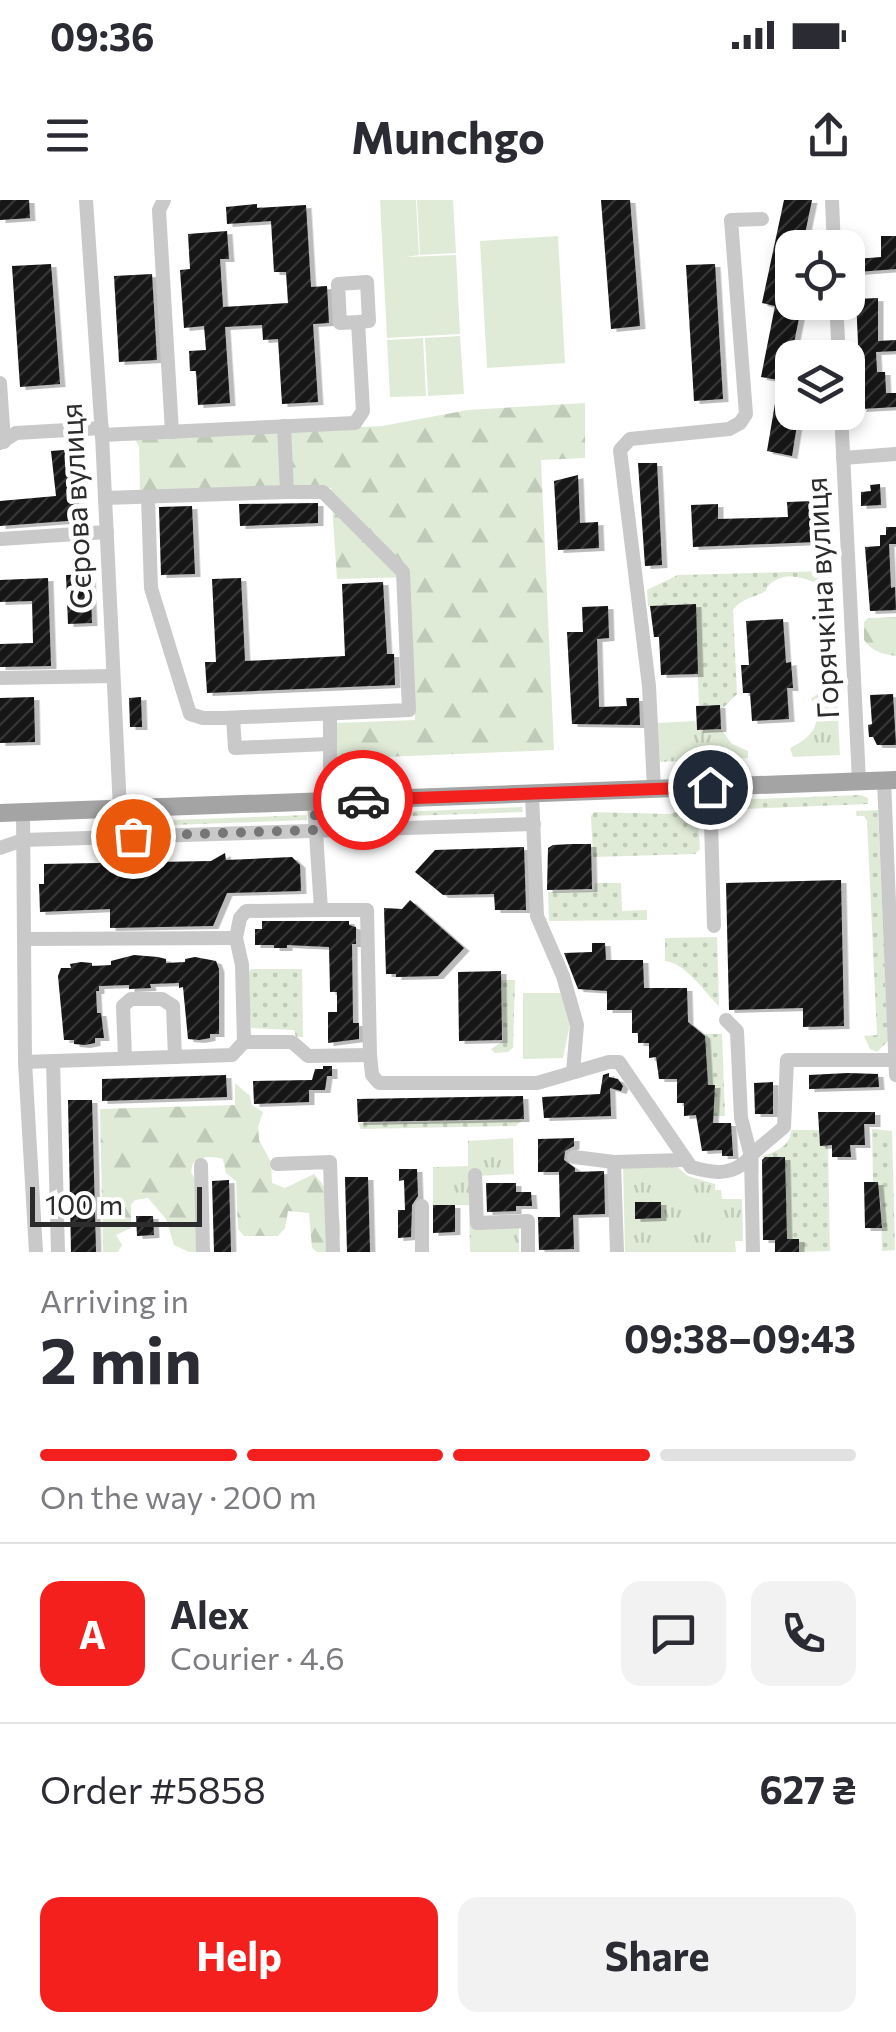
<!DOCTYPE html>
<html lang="en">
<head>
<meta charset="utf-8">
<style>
	:root { --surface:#fff; --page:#f2f2f3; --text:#2b2b33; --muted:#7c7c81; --line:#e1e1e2; --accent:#f3201e }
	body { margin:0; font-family:Commissioner,sans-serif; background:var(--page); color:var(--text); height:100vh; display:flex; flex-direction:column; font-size:38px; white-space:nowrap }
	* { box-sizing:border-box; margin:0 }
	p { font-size:32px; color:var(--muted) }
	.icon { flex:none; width:55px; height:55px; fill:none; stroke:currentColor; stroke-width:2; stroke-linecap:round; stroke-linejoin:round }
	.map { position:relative; height:1052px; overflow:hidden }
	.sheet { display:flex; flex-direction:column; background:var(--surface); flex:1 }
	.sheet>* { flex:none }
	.controls { position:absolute; left:775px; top:30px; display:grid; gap:20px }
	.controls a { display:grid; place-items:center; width:90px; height:90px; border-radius:20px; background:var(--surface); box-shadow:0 5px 15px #0003; font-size:50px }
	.scale { position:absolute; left:30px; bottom:25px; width:172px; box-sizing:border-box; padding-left:10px; border:5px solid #2c2c2c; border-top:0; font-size:28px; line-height:35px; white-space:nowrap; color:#2c2c2c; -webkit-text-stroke:8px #fff; paint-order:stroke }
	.pin { position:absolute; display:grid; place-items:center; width:85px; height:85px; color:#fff; margin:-42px; border:5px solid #fff; border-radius:50%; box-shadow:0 2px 10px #0007 }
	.courier { position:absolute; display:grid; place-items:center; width:100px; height:100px; margin:-50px; border:8px solid #f3201e; border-radius:50%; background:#fff; color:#222; box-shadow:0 2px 12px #0007 }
	.headline em { font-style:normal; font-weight:700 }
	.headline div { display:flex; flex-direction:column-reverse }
	.headline { display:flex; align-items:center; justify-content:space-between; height:170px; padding:0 40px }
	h1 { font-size:65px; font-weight:700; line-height:75px }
	.bar { display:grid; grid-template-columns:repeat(4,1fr); gap:15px 10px; align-content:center; height:120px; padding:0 40px }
	.bar i { height:12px; border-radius:8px; background:var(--line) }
	.bar .active { background:var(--accent) }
	.bar p { grid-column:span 4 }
	.line { display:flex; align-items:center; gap:25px; padding:0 40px; border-top:2px solid var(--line) }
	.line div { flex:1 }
	.round { display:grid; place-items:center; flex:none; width:105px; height:105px; border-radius:20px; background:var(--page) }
	.cta { display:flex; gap:20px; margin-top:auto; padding:20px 40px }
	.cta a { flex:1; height:115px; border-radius:20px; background:var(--accent); color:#fff; font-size:40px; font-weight:700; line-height:115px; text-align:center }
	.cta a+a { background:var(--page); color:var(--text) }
	.status { display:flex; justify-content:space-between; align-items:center; height:70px; padding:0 50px; background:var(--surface); direction:ltr }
	.status svg { height:28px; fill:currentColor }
	header { display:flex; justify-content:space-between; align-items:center; height:130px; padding:0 40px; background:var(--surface); font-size:45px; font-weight:700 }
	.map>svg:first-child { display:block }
</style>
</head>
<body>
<div class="status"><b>09:36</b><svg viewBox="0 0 49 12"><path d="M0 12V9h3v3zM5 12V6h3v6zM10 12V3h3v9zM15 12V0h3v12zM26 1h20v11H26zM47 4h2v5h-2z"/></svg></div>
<header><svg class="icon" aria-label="menu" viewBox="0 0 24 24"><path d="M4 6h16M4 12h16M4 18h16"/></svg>Munchgo<svg class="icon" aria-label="share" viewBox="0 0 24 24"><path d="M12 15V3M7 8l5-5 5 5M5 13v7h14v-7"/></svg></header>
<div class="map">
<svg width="896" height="1052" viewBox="0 0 896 1052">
	<defs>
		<pattern id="grass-dots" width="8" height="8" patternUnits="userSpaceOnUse" patternTransform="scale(2.5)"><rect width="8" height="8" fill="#e0ebd7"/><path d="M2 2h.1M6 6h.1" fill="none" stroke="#c0cab9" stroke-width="1.8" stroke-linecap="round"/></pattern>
		<pattern id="forest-firs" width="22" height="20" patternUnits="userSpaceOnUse" patternTransform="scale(2.5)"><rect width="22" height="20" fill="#e0ebd7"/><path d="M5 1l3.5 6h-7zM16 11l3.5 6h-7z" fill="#c0cab9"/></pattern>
		<pattern id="park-tufts" width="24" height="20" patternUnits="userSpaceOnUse" patternTransform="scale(2.5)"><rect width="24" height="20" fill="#e0ebd7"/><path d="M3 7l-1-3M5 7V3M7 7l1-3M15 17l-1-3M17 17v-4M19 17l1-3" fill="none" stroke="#c0cab9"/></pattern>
		<pattern id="building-hatch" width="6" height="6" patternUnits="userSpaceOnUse" patternTransform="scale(2.5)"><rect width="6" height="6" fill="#131313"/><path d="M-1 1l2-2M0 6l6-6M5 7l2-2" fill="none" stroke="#363636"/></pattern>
		<filter id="shadow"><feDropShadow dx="5.5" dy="3" stdDeviation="0" flood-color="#0004"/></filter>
	</defs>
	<rect width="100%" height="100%" fill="#fff"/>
	<g fill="url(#grass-dots)">
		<path d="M825,371L833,373L835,388L830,391C816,382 790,368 771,383C762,391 771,389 760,394C748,399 742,399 733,410L737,494L722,509L719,505H699L695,404L648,406L647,390L678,375Z"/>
		<path d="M861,595L868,598V604L720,610L729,600Z"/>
		<path d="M522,607L523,612L322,619V615Z"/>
		<path d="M685,608L697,614L700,649L695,654L593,657L591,616L594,612L670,614Z"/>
		<path d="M878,610L888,841L877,852L870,849L864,836L877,835L867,621L864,616H857L856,611Z"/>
		<path d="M307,615V620L171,625V620Z"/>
		<path d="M595,683H621L622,711L647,710V720L549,721L548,692L594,691Z"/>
		<path d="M717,737L719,806C703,791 686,763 665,761V738Z"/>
		<path d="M251,769H302L303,837H296L294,830L251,828L247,775Z"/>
		<path d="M501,780H515L513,848L508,852L495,853L491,849L503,841Z"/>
		<path d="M705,834H722L725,916H713L712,890L706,882Z"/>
		<path d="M522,920L516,926L361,929L358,923Z"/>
		<path d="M872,929L892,931L895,1050L882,1051L881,1001L879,1000L878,982H873Z"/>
		<path d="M791,930H819L820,945H828L830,1051L799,1052V1039H787L785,957H759V973H756L755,959C770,953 791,949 791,930Z"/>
	</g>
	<g fill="url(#forest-firs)">
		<path d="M585,203V258L541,260L554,550L337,559L336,523L415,520L409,377L337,379L331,288L140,293L139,246L133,237L382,226L468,210Z"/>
		<path d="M896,417V456C882,454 873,452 864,440V422L868,418Z"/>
		<path d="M235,883L250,896L252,905L263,912L258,927L259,940L271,962L272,983L285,988L314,974C333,994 351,1029 333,1052H317L312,1048L309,1013L288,1011L285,1028L278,1036H244L238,1029L236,981L226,973L223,959C211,956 204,956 193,963L191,972L200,988L201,1052H189L174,1045L166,1019L148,998L135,1000L131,1005V1028L116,1035L122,1045L118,1052H103L100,909L235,905Z"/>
	</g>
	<g fill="url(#park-tufts)">
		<path d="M836,479L840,555L793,557L790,548C813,537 824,523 811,499Z"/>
		<path d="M695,521L697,530L721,529L732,544L748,551V558L658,562L657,523Z"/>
		<path d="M513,938L514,974L478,976V1025L519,1026V1052H470L469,1005H433V967L468,966V941Z"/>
		<path d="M675,965L688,976L715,984V990H721L722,999H742L743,1041H735L736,1052H625L623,966Z"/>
	</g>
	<g fill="#e0ebd7">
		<path d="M380,0H416L419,55L406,57L456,55L460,134L387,138Z"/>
		<path d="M417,0H453L456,53L420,55Z"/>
		<path d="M558,36L565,163L487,168L480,41Z"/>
		<path d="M460,136L464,194L428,196L425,138Z"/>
		<path d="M423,138L426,196L390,197L387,140Z"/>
		<path d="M523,793H563L570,824L563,858L523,859Z"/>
	</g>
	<g fill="url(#building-hatch)" filter="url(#shadow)">
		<path d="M0,0H29L30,18L0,20Z"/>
		<path d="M601,0H630L640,126L611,129Z"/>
		<path d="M784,0H812L802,48H792L790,105L801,108L787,178L792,179V212H799L792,256L767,251L779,180L761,177L775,106L762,103Z"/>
		<path d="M257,4V8L306,5L311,87L327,86L329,123L313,124L318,202L282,204L278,139L263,140L262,125L225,127L230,203L198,205L196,171H190L189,151L206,150L204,126L184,128L180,70L190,69L188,34L227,31L229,59H220L223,107L288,103L286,72H274L271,21L227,24L226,7Z"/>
		<path d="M881,36H896V69L857,72L856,59L881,57Z"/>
		<path d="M51,64L60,184L20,187L12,66Z"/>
		<path d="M715,64L723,199L694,201L686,65Z"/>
		<path d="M152,74L157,160L119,162L114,76Z"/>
		<path d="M878,98V141L896,140V151L876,152L877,172H885L886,193H896V207L861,209L856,99Z"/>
		<path d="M76,249L80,320L0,326V301L56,296L51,251Z"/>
		<path d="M638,263H657L662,365L645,366Z"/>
		<path d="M578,275L580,323L598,322L599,348L558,350L554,281Z"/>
		<path d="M880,284L881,305L861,306V292L871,291L870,285Z"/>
		<path d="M814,301L816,342L693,347L691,305L718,304V319L788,317L787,302Z"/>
		<path d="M318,303V323L240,326L239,304Z"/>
		<path d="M192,306L195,374L161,375L159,307Z"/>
		<path d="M886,327H896V344H889L891,388L895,387L896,410L870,411L865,347L880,346V335H886Z"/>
		<path d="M90,374L92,423L68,424L66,375Z"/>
		<path d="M48,378L51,466L0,467V444L33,443L32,401L0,402V380Z"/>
		<path d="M241,378L245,461L345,456L342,384L383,382L387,454H394L395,485L207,493L205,462H216L212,379Z"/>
		<path d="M696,404L698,474L661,475L659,437H654L650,406Z"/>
		<path d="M608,406L609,438L597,439L599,507L627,506L626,498H639L640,525L572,524L567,432H583L582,407Z"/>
		<path d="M783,419L786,463L791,462L793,488H787L789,519L752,521L750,493H743L741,465H749L746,421Z"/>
		<path d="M893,494L896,545H877L873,537H869L868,525L872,524L870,495Z"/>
		<path d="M34,497L35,542L0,543V498Z"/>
		<path d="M141,497L142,527H130L129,498Z"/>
		<path d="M720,505L721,529L697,530L696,506Z"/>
		<path d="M572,644H591L592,689L547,690L548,648L553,645Z"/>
		<path d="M524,647L526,710H495L494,694L443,695L415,672L435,650Z"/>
		<path d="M225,653L226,660L292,657L300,665L301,691L227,693L213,726L110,728V709L40,712L39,684H44V664L211,661Z"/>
		<path d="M841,680L844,826L803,827V808L729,810L726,683Z"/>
		<path d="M410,700L464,748L438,776L396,777V774H386L384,708L402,709Z"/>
		<path d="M262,721H349V725L356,727V744H352L353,823H359V839L328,843V812H337V792H330L329,747L287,745V748H274V745H255V729H262Z"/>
		<path d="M592,743H605L606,760H643L644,788H687L688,822L705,836L708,885H715L713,923H731L733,956H722V950L702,951L696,915L684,916V903H677V879H659L656,857L649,858V843H638V833H632V810H607V791L578,789L564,753L592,752Z"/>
		<path d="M134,755L158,757L166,759V763L185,762V759L195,757L216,761L219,769V834H210V838L199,840L188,839L183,787L179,788V783L150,784L151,788L129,789V785L99,786V791H96L97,813H101L104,838H95V843L85,845L74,844V840H64L58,776L61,768H71L70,764L81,762L92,763V766L111,765V761Z"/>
		<path d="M501,771L502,840L459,841L458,772Z"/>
		<path d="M323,866H332V876H327L325,890H309V902L254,904L253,881L312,880L315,869H323Z"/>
		<path d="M609,873V877L618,879L623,886L621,891L610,888L611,916L544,918L542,897L600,894L603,875Z"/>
		<path d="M848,873L878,874L879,887L809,889V875Z"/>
		<path d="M226,875L227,897L102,901V879Z"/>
		<path d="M773,882V914H755L754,883Z"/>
		<path d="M523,896L524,919L358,922L357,899Z"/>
		<path d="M68,900H92L96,1052H71Z"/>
		<path d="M818,912H875V924H864L865,945H850L851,957H832V945L820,946Z"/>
		<path d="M574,938V946L565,951L564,960L575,968V972L604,971L605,1014L573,1015L574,1049L539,1050L538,1017H560L559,972H538V939Z"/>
		<path d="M765,957H785L787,1039H799V1052H775V1040H763L762,960Z"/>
		<path d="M399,969H417L418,996L412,1005L411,1037L398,1038V1010H405L404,980L399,981Z"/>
		<path d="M345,977H368L370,1052H347Z"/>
		<path d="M229,980L231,1052H214L212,981Z"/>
		<path d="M864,982H878L882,1028H865Z"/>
		<path d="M486,983H516V992H531L532,1006H516V1011L487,1012Z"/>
		<path d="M635,1002H661V1018L635,1019Z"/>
		<path d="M433,1005H455V1032L433,1033Z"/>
		<path d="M136,1016H153L154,1035L137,1036Z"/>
	</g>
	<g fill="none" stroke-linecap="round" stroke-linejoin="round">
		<g stroke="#c9c9c9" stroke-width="14">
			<path d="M86,0L102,235L120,610"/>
			<path d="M164,0L159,10L172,232"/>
			<path d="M832,0L834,48"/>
			<path d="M836,102L839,158"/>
			<path d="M0,183L4,242"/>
			<path d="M841,212L859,581"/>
			<path d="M102,235L355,223L363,211L358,122L369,121L367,82L338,84L340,123L358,122"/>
			<path d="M0,243L16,233L102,228"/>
			<path d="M843,258L896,254"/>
			<path d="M148,297L151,388L190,514L203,518H223L409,510L403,372L323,292H287"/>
			<path d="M105,298L287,292L284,226"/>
			<path d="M0,339L107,332"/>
			<path d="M0,478L113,476"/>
			<path d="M330,515V601"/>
			<path d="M233,518L235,548L328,544"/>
			<path d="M884,580L896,875"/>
			<path d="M710,587L714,726"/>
			<path d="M654,589L649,486L620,250L630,239L729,229L740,223L746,214L731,20L762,19"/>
			<path d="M532,594L537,716L563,776L577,825L573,872"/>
			<path d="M314,602L321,710H367L370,855L372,875L379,883H537L609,862H619L691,967C715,974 734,976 751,956"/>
			<path d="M23,612L25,862L36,1052"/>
			<path d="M0,648L23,640L534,624"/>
			<path d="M26,739L236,738"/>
			<path d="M726,820L737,831L741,918L751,956L753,1052"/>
			<path d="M244,842L242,765L236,738L240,718L246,711L321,710"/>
			<path d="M125,858L123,806L131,799H162L173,806L175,857"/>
			<path d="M53,861L58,1052"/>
			<path d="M25,862L232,855L244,842H292L308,856L370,855"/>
			<path d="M751,955L784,927L787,860H896"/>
			<path d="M574,957L614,962L683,960"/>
			<path d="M614,962L617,1052"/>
			<path d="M277,964L330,962L333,1052"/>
			<path d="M201,965L203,1052"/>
			<path d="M475,975L477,1023L528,1021V1052"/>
			<path d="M422,1006V1052"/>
		</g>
		<path stroke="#a4a4a4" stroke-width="18" d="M0,613L896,580"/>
	</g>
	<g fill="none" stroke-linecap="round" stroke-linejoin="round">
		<path stroke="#767676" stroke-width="10" stroke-dasharray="0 18" d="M133,636L316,630L314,602L363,600"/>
		<path stroke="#f3201e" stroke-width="12" d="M363,600L710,587"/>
	</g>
	<g text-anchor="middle" stroke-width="10" stroke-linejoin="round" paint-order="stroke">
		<g font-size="30" fill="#2c2c2c" stroke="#fff">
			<text transform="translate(77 306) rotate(-93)" y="10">Сєрова вулиця</text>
			<text transform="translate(823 398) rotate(-93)" y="10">Горячкіна вулиця</text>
		</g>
	</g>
</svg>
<div class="controls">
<a><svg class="icon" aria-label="locate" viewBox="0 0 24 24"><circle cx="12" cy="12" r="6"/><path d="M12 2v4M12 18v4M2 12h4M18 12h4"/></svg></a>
<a><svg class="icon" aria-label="layers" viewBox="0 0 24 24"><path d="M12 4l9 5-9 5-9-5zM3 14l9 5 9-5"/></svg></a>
</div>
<div class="scale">100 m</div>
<div class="pin" style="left:133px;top:636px;background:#ea580c"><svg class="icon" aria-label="bag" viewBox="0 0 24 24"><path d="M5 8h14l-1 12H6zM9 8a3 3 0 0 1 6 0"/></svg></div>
<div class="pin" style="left:710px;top:587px;background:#1f2937"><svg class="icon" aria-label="home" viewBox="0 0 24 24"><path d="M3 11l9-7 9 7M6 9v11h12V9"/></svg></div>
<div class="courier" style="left:363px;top:600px"><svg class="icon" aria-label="car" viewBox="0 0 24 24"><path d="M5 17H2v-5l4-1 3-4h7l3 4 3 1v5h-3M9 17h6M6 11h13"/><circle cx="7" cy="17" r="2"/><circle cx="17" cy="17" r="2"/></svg></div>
</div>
<section class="sheet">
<div class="headline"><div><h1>2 min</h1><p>Arriving in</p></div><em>09:38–09:43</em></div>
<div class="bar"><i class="active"></i><i class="active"></i><i class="active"></i><i></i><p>On the way · 200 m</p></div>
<div class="line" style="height:180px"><b class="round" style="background:var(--accent);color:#fff">A</b><div><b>Alex</b><p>Courier · 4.6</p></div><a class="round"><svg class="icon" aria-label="chat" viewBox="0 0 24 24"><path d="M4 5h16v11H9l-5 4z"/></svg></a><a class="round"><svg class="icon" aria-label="phone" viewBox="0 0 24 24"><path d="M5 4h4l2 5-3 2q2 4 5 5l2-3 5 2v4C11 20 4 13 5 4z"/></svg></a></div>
<div class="line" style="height:130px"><div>Order #5858</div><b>627 ₴</b></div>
<div class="cta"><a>Help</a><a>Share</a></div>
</section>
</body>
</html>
